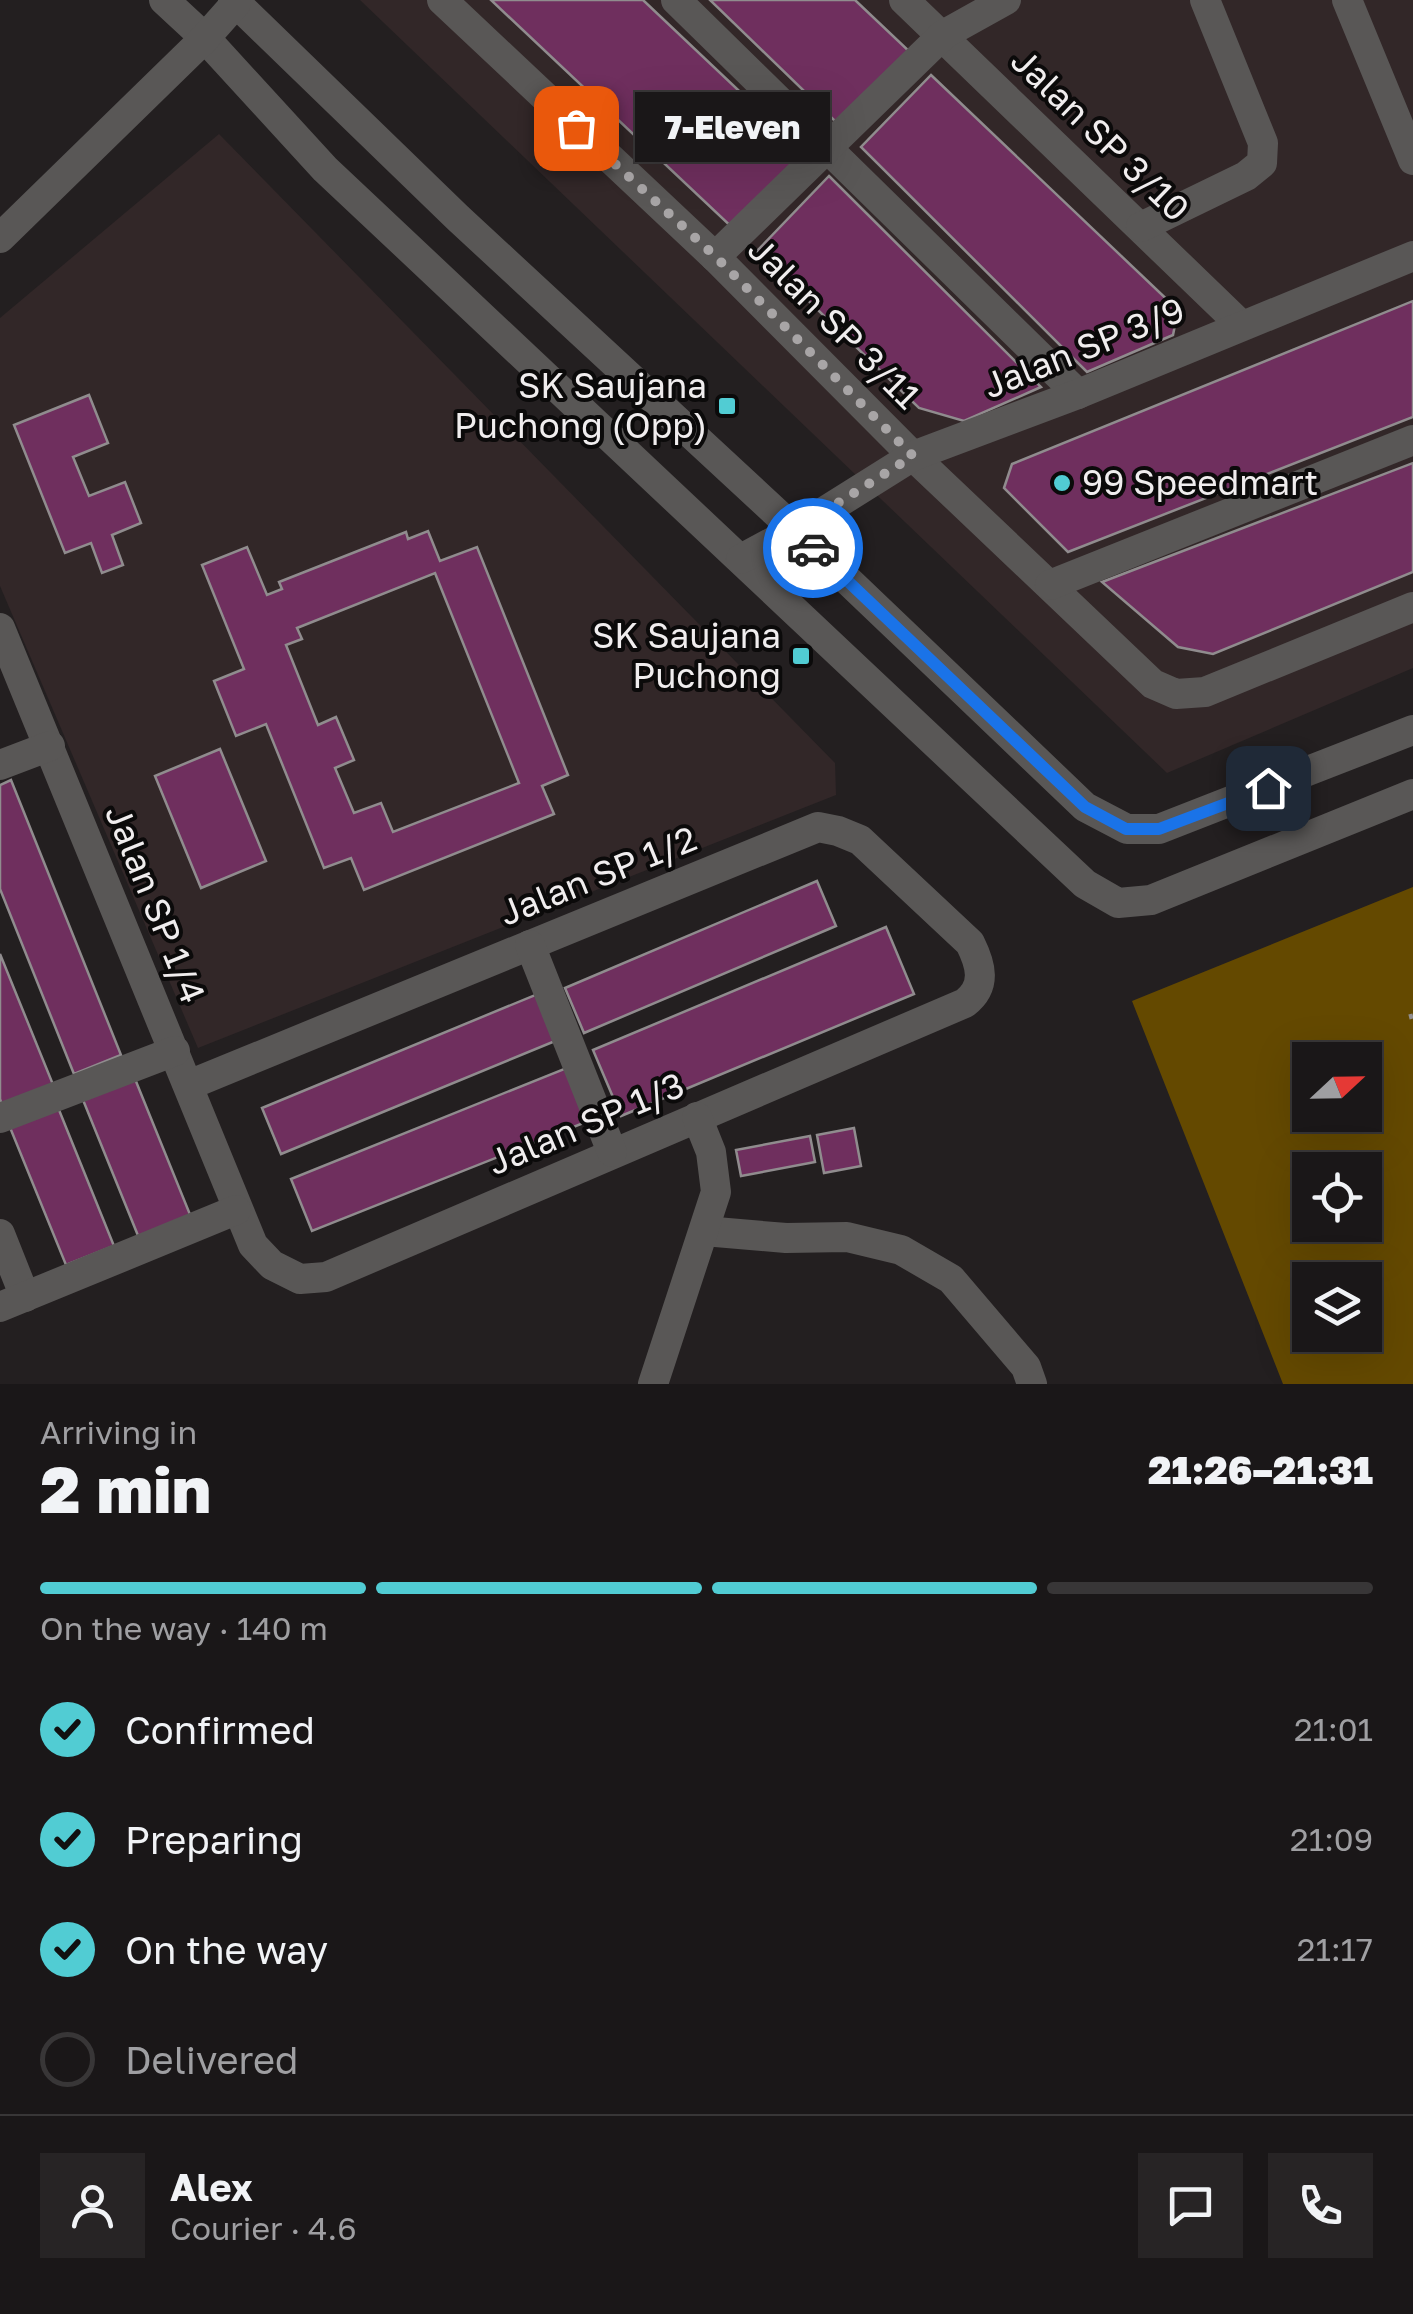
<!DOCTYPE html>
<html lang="en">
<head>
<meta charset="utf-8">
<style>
	:root { --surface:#1a1718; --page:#272425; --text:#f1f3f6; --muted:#9f9fa2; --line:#383637; --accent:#51ccd3 }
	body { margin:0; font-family:"Golos Text",sans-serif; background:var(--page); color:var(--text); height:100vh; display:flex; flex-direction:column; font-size:38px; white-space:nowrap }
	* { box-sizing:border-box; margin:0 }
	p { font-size:32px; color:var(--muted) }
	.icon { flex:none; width:55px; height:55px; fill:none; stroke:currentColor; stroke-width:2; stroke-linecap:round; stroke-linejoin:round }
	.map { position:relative; height:1384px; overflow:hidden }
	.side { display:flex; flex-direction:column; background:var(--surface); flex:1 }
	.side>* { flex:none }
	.needle { width:65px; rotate:68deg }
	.fabs { position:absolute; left:1292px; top:1042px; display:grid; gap:20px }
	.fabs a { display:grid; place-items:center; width:90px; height:90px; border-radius:0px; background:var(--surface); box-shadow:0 10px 40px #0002,0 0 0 2px var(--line); font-size:50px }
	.pin { position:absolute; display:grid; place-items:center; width:85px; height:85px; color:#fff; margin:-42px; border-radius:20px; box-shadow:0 5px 15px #0006 }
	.courier { position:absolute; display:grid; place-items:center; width:100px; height:100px; margin:-50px; border:8px solid #1a73e8; border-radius:50%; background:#fff; color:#222; box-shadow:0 2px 12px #0007 }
	.bubble { position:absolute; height:70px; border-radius:0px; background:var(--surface); box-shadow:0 10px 40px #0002,0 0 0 2px var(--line); font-size:32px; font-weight:800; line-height:70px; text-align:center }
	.summary em { font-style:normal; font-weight:800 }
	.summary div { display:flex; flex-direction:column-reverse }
	.summary { display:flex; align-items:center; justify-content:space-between; height:170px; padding:0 40px }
	h1 { font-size:65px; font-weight:800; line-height:75px }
	.bar { display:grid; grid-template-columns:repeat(4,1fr); gap:15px 10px; align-content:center; height:120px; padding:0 40px }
	.bar i { height:12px; border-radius:8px; background:var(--line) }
	.bar .on { background:var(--accent) }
	.bar p { grid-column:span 4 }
	.line { display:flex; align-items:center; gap:25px; padding:0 40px; border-top:2px solid var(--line) }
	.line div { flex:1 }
	.round { display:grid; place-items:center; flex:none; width:105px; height:105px; border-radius:0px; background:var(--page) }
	ol { padding:0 40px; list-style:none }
	li { display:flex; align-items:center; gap:30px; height:110px }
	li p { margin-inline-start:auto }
	li .icon { padding:10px; border-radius:50%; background:var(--accent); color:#111; stroke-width:4 }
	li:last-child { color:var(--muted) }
	li i { width:55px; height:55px; border:5px solid var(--line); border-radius:50% }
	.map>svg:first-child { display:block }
</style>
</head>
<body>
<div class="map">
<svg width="1413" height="1384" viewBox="0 0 1413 1384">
	<rect width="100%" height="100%" fill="#231f20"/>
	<g fill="#322728">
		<path d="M360,0H1413V668L1167,773Z"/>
		<path d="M219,134L835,763L836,795L198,1048L0,586V318Z"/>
	</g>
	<path fill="#644900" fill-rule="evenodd" d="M1413,887V1384H1283L1132,1001ZM1310,1060H1365V1115H1310ZM1310,1170H1365V1225H1310ZM1310,1280H1365V1335H1310Z"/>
	<g fill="#6f2f5e" stroke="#908c8e" stroke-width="2.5" fill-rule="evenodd">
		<path d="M491,0H643L809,157L738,233Z"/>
		<path d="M710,0H855L912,54L837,123Z"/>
		<path d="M931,75L1178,310L1173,335L1087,372L861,147Z"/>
		<path d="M829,176L1041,387L964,421L919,408L757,251Z"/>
		<path d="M1413,301V417L1068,552L1004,488L1012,464Z"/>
		<path d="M89,395L108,443L73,457L89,496L125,482L141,523L112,535L123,565L102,573L91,543L65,553L14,425Z"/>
		<path d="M1413,463V572L1213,654L1178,647L1102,582Z"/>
		<path d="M428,531L440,561L477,547L568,775L542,786L554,814L364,890L351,858L324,868L266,724L236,736L214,681L244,669L202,565L247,547L267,595L282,589L279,582L406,532L408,539ZM435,573L519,783L393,832L381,803L354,813L335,768L354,760L336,717L318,725L286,645L302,639L297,628Z"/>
		<path d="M220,749L266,861L201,888L155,776Z"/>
		<path d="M11,780L121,1055L74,1074L0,889V785Z"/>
		<path d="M817,881L836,926L584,1033L565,988Z"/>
		<path d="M886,927L914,994L621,1116L593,1050Z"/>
		<path d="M0,954L54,1087L3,1108L0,1099Z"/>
		<path d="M540,993L560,1039L281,1154L262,1108Z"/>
		<path d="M569,1067L591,1120L312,1231L291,1179Z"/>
		<path d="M133,1074L191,1217L139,1238L81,1095Z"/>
		<path d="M57,1105L114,1246L66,1265L9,1125Z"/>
		<path d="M854,1128L861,1166L824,1173L817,1135Z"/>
		<path d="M810,1136L815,1162L741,1176L736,1150Z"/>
	</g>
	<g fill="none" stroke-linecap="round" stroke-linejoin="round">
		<path stroke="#918e8f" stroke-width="5" stroke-dasharray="10 5" stroke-linecap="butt" d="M1409,1017L1413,1016"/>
		<g stroke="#595756" stroke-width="30">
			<path d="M164,0L205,38L325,169L1085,884L1118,903L1151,900L1413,794"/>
			<path d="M233,0L458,218L795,530L1085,807L1127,829H1159L1413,730"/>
			<path d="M442,0L715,257L913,456L1153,684L1176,694L1205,692L1413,607"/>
			<path d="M676,0L1078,394"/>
			<path d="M904,0L1241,325"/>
			<path d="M1347,0L1413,160"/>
			<path d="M1141,227L1246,176L1262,163L1263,143L1205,0"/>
			<path d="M0,238L205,38L236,3"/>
			<path d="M715,257L943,35L1006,0"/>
			<path d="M741,559L795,530L913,456L1078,394L1413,256"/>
			<path d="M1050,585L1413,440"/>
			<path d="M0,628L253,1245L272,1265L300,1279L326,1277L965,1003C987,986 981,965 970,943L860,840L838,831L818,827L189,1085"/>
			<path d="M0,765L50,746"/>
			<path d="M530,945L612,1152"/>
			<path d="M0,1118L175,1051"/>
			<path d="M704,1231L786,1238L847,1237L901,1250L951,1279L1026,1367L1032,1384"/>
			<path d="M0,1234L25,1297"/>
			<path d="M0,1307L236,1210"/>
			<path d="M653,1384L716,1192L711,1152L697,1117"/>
		</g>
	</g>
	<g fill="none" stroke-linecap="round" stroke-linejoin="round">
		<path stroke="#a8a5a6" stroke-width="10" stroke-dasharray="0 18" d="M576,128L716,257L913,456L795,530L813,548"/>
		<path stroke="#1a73e8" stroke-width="12" d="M813,548L1085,807L1126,829H1159L1268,788"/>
	</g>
	<g fill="#51ccd3" stroke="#0b0a0a" stroke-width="4">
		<rect x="717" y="396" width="20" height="20" rx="5"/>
		<circle cx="1062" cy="483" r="10"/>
		<rect x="791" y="646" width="20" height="20" rx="5"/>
	</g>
	<g text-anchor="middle" stroke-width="8" stroke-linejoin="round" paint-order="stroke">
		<g font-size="35" fill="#f0edee" stroke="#0b0a0a">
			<text transform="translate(1100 135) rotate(44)" y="12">Jalan SP 3/10</text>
			<text transform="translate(834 323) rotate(45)" y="12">Jalan SP 3/11</text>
			<text transform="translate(1084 348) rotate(-22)" y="12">Jalan SP 3/9</text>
			<text transform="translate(598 876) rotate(-22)" y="12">Jalan SP 1/2</text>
			<text transform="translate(155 904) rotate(68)" y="12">Jalan SP 1/4</text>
			<text transform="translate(586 1124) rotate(-23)" y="12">Jalan SP 1/3</text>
		</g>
		<g font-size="35" fill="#f0edee" stroke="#0b0a0a" text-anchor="end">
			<text x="707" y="398">SK Saujana<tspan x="707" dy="40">Puchong (Opp)</tspan></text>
			<text x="1082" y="495" text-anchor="start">99 Speedmart</text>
			<text x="781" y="648">SK Saujana<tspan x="781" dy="40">Puchong</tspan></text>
		</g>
	</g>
</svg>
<div class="fabs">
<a><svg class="needle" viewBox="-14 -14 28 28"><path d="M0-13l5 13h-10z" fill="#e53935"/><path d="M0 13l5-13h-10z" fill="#9f9fa2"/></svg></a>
<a><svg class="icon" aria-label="locate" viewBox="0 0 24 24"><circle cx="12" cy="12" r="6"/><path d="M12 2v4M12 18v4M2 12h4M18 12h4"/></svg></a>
<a><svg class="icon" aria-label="layers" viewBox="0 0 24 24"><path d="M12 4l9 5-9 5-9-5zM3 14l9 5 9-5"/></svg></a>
</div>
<div class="pin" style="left:576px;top:128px;background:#ea580c"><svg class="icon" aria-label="bag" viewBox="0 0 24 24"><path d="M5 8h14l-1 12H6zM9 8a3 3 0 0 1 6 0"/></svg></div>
<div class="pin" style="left:1268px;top:788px;background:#1f2937"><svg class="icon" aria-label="home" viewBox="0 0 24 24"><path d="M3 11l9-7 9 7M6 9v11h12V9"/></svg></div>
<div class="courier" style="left:813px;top:548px"><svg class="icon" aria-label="car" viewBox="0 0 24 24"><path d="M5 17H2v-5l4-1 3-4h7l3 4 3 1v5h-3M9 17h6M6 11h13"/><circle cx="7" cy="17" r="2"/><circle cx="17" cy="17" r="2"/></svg></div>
<div class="bubble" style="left:635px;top:92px;width:195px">7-Eleven</div>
</div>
<section class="side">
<div class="summary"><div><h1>2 min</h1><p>Arriving in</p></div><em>21:26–21:31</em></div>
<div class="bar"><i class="on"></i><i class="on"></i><i class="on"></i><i></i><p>On the way · 140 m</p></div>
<ol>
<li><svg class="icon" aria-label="check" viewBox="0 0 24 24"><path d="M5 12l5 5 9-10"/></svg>Confirmed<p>21:01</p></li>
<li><svg class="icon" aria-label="check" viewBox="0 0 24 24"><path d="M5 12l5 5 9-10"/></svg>Preparing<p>21:09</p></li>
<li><svg class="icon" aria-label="check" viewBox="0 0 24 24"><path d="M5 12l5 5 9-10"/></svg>On the way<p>21:17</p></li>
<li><i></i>Delivered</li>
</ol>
<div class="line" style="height:180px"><a class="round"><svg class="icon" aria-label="person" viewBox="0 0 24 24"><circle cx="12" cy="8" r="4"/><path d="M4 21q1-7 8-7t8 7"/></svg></a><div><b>Alex</b><p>Courier · 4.6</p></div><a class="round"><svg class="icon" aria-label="chat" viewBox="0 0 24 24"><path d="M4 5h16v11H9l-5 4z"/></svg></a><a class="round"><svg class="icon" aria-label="phone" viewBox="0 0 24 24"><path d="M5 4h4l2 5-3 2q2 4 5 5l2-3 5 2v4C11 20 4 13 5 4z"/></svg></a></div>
</section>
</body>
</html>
